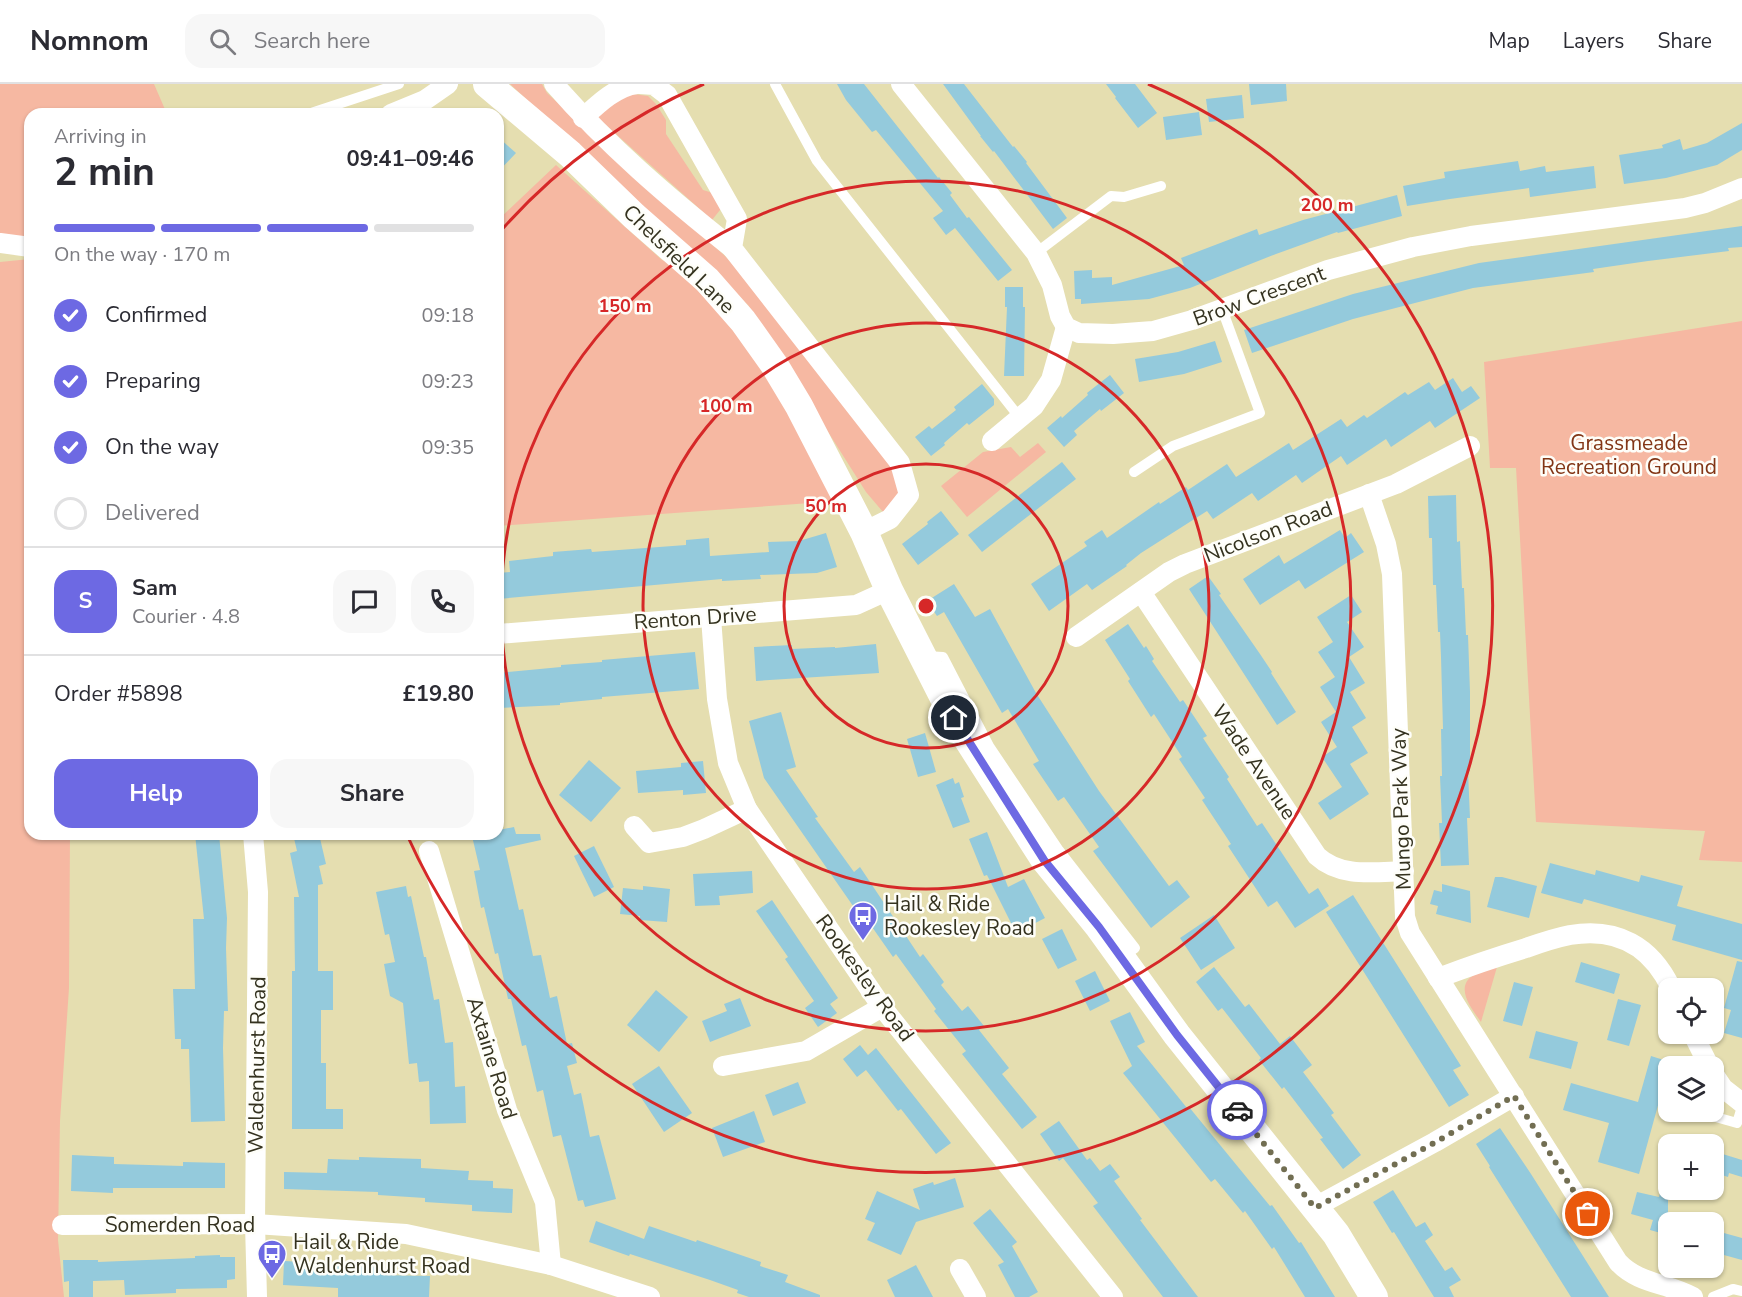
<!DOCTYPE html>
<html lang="en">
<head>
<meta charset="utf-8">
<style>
	:root { --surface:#fff; --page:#f7f7f7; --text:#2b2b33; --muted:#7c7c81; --line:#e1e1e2; --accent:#6d69e3 }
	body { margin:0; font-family:"Nunito Sans",sans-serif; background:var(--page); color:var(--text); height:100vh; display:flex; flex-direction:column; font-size:22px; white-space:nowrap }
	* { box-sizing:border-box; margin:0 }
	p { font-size:20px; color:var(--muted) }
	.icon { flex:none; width:33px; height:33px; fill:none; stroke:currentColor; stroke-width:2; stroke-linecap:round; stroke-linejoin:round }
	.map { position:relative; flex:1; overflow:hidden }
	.drawer { position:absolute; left:24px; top:24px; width:480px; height:732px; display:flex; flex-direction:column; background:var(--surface); border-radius:18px; box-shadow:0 2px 4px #0004 }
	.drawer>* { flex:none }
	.buttons { position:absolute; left:1658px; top:894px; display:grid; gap:12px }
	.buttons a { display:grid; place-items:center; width:66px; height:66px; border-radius:12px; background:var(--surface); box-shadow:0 2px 4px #0004; font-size:30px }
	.pin { position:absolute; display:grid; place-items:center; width:51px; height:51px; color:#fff; margin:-26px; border:3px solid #fff; border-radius:50%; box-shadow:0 2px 6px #0007 }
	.courier { position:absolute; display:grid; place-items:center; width:60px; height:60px; margin:-30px; border:4px solid #6d69e3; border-radius:50%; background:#fff; color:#222; box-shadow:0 2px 8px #0007 }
	.headline em { font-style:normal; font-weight:700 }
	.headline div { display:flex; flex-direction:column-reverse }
	.headline { display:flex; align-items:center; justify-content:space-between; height:102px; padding:0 30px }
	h1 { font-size:39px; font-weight:700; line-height:45px }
	.bar { display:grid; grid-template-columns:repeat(4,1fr); gap:9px 6px; align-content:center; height:72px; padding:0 30px }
	.bar i { height:8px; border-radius:4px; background:var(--line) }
	.bar .active { background:var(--accent) }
	.bar p { grid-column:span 4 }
	.line { display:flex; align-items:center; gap:15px; padding:0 30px; border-top:2px solid var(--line) }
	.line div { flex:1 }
	.round { display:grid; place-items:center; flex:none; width:63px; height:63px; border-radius:18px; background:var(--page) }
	ol { padding:0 30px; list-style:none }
	li { display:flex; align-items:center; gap:18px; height:66px }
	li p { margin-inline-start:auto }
	li .icon { padding:6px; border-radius:50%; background:var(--accent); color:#fff; stroke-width:4 }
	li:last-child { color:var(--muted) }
	li i { width:33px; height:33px; border:3px solid var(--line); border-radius:50% }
	.action { display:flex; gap:12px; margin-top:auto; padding:12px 30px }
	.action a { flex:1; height:69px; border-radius:18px; background:var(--accent); color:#fff; font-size:24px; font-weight:700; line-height:69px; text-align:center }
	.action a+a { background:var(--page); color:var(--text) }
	header { display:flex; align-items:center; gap:36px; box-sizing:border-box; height:84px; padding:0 30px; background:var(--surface); border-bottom:2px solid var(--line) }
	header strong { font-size:28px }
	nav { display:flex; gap:33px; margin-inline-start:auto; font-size:21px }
	.search { width:420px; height:54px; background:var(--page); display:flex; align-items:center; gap:15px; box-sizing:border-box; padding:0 21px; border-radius:18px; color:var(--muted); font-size:22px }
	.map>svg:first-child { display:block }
</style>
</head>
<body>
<header>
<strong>Nomnom</strong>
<div class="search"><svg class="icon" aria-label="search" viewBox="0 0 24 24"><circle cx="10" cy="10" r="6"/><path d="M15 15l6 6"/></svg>Search here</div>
<nav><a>Map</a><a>Layers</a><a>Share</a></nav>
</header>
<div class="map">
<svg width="1742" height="1213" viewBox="0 0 1742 1213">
	<rect width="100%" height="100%" fill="#e5deb0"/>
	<g fill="#f6b8a2">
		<path d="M0,0H154L167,30H30V151L16,154L0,151Z"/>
		<path d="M510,0H542L547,9L725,172L766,215L898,385L901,410L883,428L866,408L748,221Z"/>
		<path d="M626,9L648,12L656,20L666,36V50L703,106L716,110L724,121L712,136L598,34L601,23Z"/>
		<path d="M556,81L662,176L679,183L748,264L769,295L838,417L498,442V136Z"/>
		<path d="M30,175V750H70L69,904L60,1037L58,1156L64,1213H0V178Z"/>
		<path d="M1742,237V778L1699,776L1705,747L1536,738L1516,384H1490L1484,278Z"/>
		<path d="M1038,359L1046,368L967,433L941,402L983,368L1011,363L1020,373Z"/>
		<path d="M1497,883L1481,938C1473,926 1453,903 1474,891C1481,888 1490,886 1497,883Z"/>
	</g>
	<g fill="#94cadc">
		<path d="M837,0H864L938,94L939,93L952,109L950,111L967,134L969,133L1012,186L998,197L955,144L946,151L933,134L943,127L876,46L872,48L846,16Z"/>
		<path d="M943,0H964L1013,63L1014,62L1027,78L1026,79L1067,134L1053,145L994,67L993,68L980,52H981Z"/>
		<path d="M1106,0H1135L1157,29L1138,44L1115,14L1116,13Z"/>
		<path d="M1249,0H1286L1287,17L1251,21Z"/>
		<path d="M1242,11L1244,34L1209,38L1206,15Z"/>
		<path d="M1199,28L1202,51L1166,56L1163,33Z"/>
		<path d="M1742,39V66L1717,81L1666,94L1624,100L1619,71L1663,64L1662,61L1680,55L1683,66L1707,59Z"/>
		<path d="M498,53L516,69L498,88Z"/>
		<path d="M1518,77L1520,87L1545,82L1546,88L1594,82L1596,104L1530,113L1529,104L1450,115L1407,122L1403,102L1445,94L1444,88Z"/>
		<path d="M1397,111L1402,132L1338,149L1337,148L1276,170L1190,204L1149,215L1081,220V215H1075L1074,187L1092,186V194L1112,193V201L1184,181L1181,174L1257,145L1259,151L1303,136Z"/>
		<path d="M1742,142V163L1728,164L1729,167L1648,177L1593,185L1594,188L1473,204L1353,235L1252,269L1244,246L1353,210L1479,179Z"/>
		<path d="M1005,203H1023V223H1025L1024,292H1004L1007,223H1005Z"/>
		<path d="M1215,257L1222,278L1184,290L1139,298L1135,275L1178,268Z"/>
		<path d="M1110,291L1124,309L1101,327L1100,325L1074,347L1077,351L1064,363L1047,344L1061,332L1062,334L1088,311L1087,309Z"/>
		<path d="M1453,294L1462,308L1471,302L1480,314L1435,344L1430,337L1391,363L1386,355L1347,381L1341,372L1302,399L1296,391L1258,417L1252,409L1213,435L1207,427L1141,469L1126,481L1127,482L1092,506L1087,500L1049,527L1031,500L1087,462L1084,458L1102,446L1107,454L1159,418L1160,420L1186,403L1188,406L1227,380L1236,393L1289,359L1293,366L1341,335L1347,343L1364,331L1367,334L1405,308L1408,311L1429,298L1435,306Z"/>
		<path d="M982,300L994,315V321L969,341L967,339L944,359L945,361L931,372L915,353L929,342L932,345L956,326L954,323Z"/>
		<path d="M1062,378L1076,395L982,468L968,451Z"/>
		<path d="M1456,411L1457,458L1460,457L1462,504H1464L1466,551H1468L1470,608V687H1468L1470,734H1467L1469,781L1441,782L1439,739H1442L1440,692H1442L1441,645H1443L1441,573L1440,548H1438L1436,501H1433L1432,454H1429L1428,412Z"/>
		<path d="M941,427L959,450L918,481L902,460L928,440L927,438Z"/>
		<path d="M1340,446L1345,454L1351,449L1364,468L1305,505L1299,496L1260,521L1243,495L1279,471L1284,480Z"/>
		<path d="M826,449L837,483L817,489L760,491L761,495L722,497V495L498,515V489L510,488L509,477L553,472V468L591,465L592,468L686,461V456L709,454L710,472L769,468L768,458L799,457Z"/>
		<path d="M1208,492L1221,510L1219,511L1260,570L1272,588L1271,589L1296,628L1277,641L1189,505Z"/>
		<path d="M954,500L975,533L990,525L1036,609L1099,707L1169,802L1177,796L1190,813L1151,844L1093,767L1099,763L1064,713L1058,717L1033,680L1039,677L1008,625L1002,629L944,528L937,532L927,517Z"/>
		<path d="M1351,511L1362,528L1347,538L1364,563L1349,573L1365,599L1350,608L1366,634L1352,643L1368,669L1350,680L1369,710L1330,736L1318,719L1342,703L1322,673L1337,663L1321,638L1336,628L1320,603L1335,593L1318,568L1333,558L1317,533Z"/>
		<path d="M1128,540L1144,564L1146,562L1154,575L1152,577L1180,618L1183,616L1207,652L1203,654L1229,693L1227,695L1257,742L1262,739L1309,810L1318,804L1329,822L1295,844L1277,817L1268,823L1228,762L1231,760L1202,716L1205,714L1179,675L1182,673L1154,630L1151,633L1128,597L1130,595L1105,556Z"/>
		<path d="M876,560L879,589L756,597L754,563L792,561V565L835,563V564Z"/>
		<path d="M695,568L699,605L602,613V615L560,619V621L498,624V589L561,583V581L602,578V576Z"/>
		<path d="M781,628L796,683L786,686L818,733L815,734L854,788L860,783L920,873L923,870L944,898L941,901L962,927L968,922L984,942L979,946L1009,984L1002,990L1037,1033L1022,1045L962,970L966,967L934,927L936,925L896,870L893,873L863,830L860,832L764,694L749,637Z"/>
		<path d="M925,649L936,688L918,693L907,655Z"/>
		<path d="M589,676L621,704L591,738L559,711Z"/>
		<path d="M703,677L706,709L683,711V706L638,709L636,687L681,683V679Z"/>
		<path d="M953,694L955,700L959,698L964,713L961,714L970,738L953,744L936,701Z"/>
		<path d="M514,743L516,750H540L541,756L505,764L519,826L523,825L533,872L541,871L550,914L557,912L567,960L572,959L577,979L567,982L574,1011L581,1009L590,1053L599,1051L616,1115L585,1123L583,1116L578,1117L561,1051L553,1053L543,1006L537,1008L526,961L522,962L511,915H508L498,869L495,870L484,823L481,824L474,787L480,786L472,752L483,750H498V746Z"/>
		<path d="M987,748L1008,803L1024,795L1045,834L1016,849L987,791L984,792L969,755Z"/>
		<path d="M195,750H219L227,834L226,864L228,927H224L223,964L225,1037L191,1038L189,965H181V955H175L173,905H195L193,835H204Z"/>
		<path d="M293,750H319L326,780L319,782L323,800L318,801V887H333V926H321V979H326V1025H343V1045H292V887H295L294,813H299L290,769L297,767Z"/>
		<path d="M594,762L614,803L594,813L574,772Z"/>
		<path d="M1550,779L1595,791L1596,786L1639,798L1641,791L1683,802L1677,822L1742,840V876L1672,856L1676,841L1584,815L1582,820L1541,809Z"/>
		<path d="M752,787L753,809L719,812L720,821L695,822L693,790Z"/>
		<path d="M1495,793H1502L1537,802L1529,834L1487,823Z"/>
		<path d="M1442,800L1470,807L1471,839L1436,830L1438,822L1430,820L1434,806L1442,808Z"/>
		<path d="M406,802L408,813L411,812L424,873H426L434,916L439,915L445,959L453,958L455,1003L465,1002L466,1039L430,1040L429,997L419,998L417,979L409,980L403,919L390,912L384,880L395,878L389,850L385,851L376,808Z"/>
		<path d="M643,802L670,805L667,838L640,836V832L620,830L623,804L643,806Z"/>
		<path d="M1353,811L1461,982L1453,986L1469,1011L1449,1023L1326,828Z"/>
		<path d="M772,816L838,914L830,920L837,929L818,943L805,924L814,917L785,875L788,873L756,827Z"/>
		<path d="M1214,831L1235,864L1201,886L1180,854Z"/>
		<path d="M1062,845L1077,876L1058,885L1042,855Z"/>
		<path d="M1737,877L1742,878V954L1724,949L1731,926L1724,924Z"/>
		<path d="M1581,878L1620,890L1614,910L1575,898Z"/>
		<path d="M1214,883L1245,923L1249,920L1280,960L1290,952L1312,981L1303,988L1334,1029L1331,1031L1361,1071L1343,1085L1320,1055L1323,1054L1284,1003L1282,1005L1259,976L1261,974L1222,924L1218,927L1196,898Z"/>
		<path d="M1095,887L1110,917L1090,927L1075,897Z"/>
		<path d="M1514,898L1533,903L1522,942L1503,937Z"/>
		<path d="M656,906L688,933L659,968L627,941Z"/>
		<path d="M740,914L751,942L710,958L702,937L727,927L724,920Z"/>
		<path d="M1618,915L1641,921L1629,962L1607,956Z"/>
		<path d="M1130,928L1145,958L1137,962L1187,1024L1189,1023L1270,1122L1272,1121L1299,1159L1301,1158L1335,1213H1305L1274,1163L1272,1165L1245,1127L1243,1129L1215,1095L1211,1098L1123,989L1132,982L1110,937Z"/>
		<path d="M1536,947L1578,958L1571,985L1529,974Z"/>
		<path d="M860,961L868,971L876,964L951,1059L936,1070L901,1025L898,1027L866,986L857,993L843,975Z"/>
		<path d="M1651,972L1670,978L1639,1090L1598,1078L1609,1039L1563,1026L1571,999L1638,1018Z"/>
		<path d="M659,982L692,1029L664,1048L632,1000Z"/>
		<path d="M798,998L806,1019L773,1032L765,1011Z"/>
		<path d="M754,1027L765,1058L723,1073L712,1044Z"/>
		<path d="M1059,1037L1087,1076L1090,1074L1100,1087L1110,1080L1120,1093L1114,1097L1142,1135L1140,1136L1198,1213H1163L1093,1122L1098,1119L1063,1074L1059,1077L1040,1050Z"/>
		<path d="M1500,1044L1531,1090L1609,1213H1571L1489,1083L1490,1082L1476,1060Z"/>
		<path d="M1713,1067L1742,1076V1093L1729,1089L1728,1093L1713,1088Z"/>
		<path d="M72,1071L114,1073V1080L183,1082V1078L225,1079V1104H113V1109L71,1107Z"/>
		<path d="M359,1073L421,1075V1084L469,1087L468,1096L493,1097V1104L513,1105L512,1129L472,1127V1121L425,1118V1114L378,1111V1108L284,1105V1088L327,1089L328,1075L359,1076Z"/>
		<path d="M955,1094L964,1123L916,1138L901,1171L867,1156L875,1139L865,1135L877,1107L920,1126L913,1105L933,1098L934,1101Z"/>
		<path d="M1663,1098L1668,1099V1151L1650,1146L1655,1129L1653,1136L1631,1130L1637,1108L1659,1113Z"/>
		<path d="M1393,1106L1416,1143L1425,1138L1433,1151L1425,1157L1445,1187L1452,1183L1461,1196L1449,1203L1454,1213H1434L1394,1148L1392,1149L1373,1118Z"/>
		<path d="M990,1125L1017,1158L1012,1162L1038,1208L1029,1213H1015L998,1181L1004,1178L973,1139Z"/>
		<path d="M596,1137L644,1155L649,1142L696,1158L697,1156L761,1178L760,1182L788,1191L785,1198L820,1211V1213H749L737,1209L738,1206L710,1196L630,1170L629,1172L589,1158Z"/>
		<path d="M1713,1146L1742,1154V1176L1713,1168Z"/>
		<path d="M220,1171V1173H235V1195L227,1196V1204L176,1205V1209L125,1211L124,1196L93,1197V1213H69V1197L64,1198L63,1176H98V1178L195,1174V1172Z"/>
		<path d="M284,1177L326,1179V1182L381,1183V1191L430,1192L429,1213H338V1204L283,1201Z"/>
		<path d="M916,1181L933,1213H895L887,1196Z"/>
	</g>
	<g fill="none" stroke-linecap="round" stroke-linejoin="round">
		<g stroke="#fff" stroke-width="10">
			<path d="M775,0L817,77L1020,334"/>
			<path d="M308,30L399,0"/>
			<path d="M1036,169L1111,112L1124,113L1161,102"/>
			<path d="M1134,388L1173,362L1260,329L1222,225"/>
			<path d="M926,572L943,573L989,662L1058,765L1135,864L1123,872"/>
			<path d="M1698,1028L1737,1039L1742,1023"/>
			<path d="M1713,1213L1733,1205L1742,1207"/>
		</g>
		<g stroke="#fff" stroke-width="20">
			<path d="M554,0C607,61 669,114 732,164"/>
			<path d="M640,0L654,1L667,11L737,135L732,164L900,379L909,411L890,435L864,448"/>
			<path d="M901,0L1036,169L1052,201L1060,232L1066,243L1079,249L1113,250L1153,247L1192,236L1328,186L1413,163L1471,152L1685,124L1705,119L1742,104"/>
			<path d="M391,30L425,16L448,0"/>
			<path d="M583,34C598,20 617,2 637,0"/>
			<path d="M0,159L30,163"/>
			<path d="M992,357L1034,322L1051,296L1066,243"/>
			<path d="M1369,410L1386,460L1392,490L1405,833L1410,849L1618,1178C1638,1200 1668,1199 1693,1213"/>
			<path d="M1141,508L1317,772C1341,794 1374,788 1404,787"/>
			<path d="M711,533L717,615L728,679L747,725L882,923L1113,1213"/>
			<path d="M498,550L856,521L889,506"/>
			<path d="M1076,553L1169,488L1185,480L1396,400L1470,362"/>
			<path d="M634,742L649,759L683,753L704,745L747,725"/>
			<path d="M253,750L258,808L255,1140L257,1213"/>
			<path d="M429,767L507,1026L545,1118L551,1181"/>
			<path d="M1438,894C1467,883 1496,873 1526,864C1540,859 1555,854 1570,851C1617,843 1651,862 1671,904"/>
			<path d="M1693,950L1709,982"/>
			<path d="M723,982L806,967L882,923"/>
			<path d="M1713,989L1723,1004L1742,1019"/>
			<path d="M1315,1123L1435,1058L1514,1012"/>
			<path d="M62,1141L255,1140L406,1150L551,1181L650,1213"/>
			<path d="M960,1185L976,1213"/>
		</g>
		<path stroke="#fff" stroke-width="28" d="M487,0L570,70L634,132L707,196L743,237L775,282L799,322L864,448L889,506L954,634L1044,775L1099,843L1177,951L1336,1150L1374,1213"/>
	</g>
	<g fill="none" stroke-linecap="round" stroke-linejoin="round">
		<path stroke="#726e52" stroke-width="6" stroke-dasharray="0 10.8" d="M1237,1026L1315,1124L1436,1058L1514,1012L1588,1130"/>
		<path stroke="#6d69e3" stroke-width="8" d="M954,634L1044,776L1099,843L1177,951L1237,1026"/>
	</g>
	<g fill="none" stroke="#d62828" stroke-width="3">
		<circle cx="926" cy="522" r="142"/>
		<circle cx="926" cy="522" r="283"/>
		<circle cx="926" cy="522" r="425"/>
		<path d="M498 150A567 567 0 0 1 704 0M1148 0A567 567 0 1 1 408 753"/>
	</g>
	<defs>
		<g id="bus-pin" transform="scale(1.5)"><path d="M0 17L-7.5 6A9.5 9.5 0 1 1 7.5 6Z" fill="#6d69e3" stroke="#fefef9"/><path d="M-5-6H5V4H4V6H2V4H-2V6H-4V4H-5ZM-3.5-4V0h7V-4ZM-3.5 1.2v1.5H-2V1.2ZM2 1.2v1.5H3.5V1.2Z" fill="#fff"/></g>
	</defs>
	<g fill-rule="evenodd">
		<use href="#bus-pin" x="863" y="832"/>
		<use href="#bus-pin" x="272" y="1170"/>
	</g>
	<g text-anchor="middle" stroke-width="5" stroke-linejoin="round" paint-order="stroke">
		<g font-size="21" fill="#34321f" stroke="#fefef9">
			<text transform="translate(679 175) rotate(44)" y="7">Chelsfield Lane</text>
			<text transform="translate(1259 212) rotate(-20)" y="7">Brow Crescent</text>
			<text transform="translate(1268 448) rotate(-21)" y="7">Nicolson Road</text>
			<text transform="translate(695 534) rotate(-4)" y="7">Renton Drive</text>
			<text transform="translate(1254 678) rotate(56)" y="7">Wade Avenue</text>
			<text transform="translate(1401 725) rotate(-92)" y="7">Mungo Park Way</text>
			<text transform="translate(865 894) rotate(54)" y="7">Rookesley Road</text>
			<text transform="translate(492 974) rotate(73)" y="7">Axtaine Road</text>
			<text transform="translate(257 981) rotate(-89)" y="7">Waldenhurst Road</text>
			<text x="180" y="1148">Somerden Road</text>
		</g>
		<g font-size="21" fill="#823515" stroke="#fefef9">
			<text x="1629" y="366">Grassmeade<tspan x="1629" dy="24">Recreation Ground</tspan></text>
		</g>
		<g font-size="21" fill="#34321f" stroke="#fefef9" text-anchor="start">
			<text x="884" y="827">Hail &amp; Ride<tspan x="884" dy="24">Rookesley Road</tspan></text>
			<text x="293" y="1165">Hail &amp; Ride<tspan x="293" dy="24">Waldenhurst Road</tspan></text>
		</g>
	</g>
	<circle cx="926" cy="522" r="9" fill="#d62828" stroke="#fefef9" stroke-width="3"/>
	<g font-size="18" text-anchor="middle" font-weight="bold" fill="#d62828" stroke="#fefef9" stroke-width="5" stroke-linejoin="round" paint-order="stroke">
		<text x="1327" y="127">200 m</text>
		<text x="625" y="228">150 m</text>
		<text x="726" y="328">100 m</text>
		<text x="826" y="428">50 m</text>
	</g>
</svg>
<div class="buttons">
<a><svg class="icon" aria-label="locate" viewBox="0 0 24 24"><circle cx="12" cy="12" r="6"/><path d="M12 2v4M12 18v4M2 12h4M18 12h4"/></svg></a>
<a><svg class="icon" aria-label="layers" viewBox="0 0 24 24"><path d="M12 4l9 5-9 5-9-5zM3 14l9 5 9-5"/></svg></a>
<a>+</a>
<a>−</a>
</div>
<div class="pin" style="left:1588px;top:1130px;background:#ea580c"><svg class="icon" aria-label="bag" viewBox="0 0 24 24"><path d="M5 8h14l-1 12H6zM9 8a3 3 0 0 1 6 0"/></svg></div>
<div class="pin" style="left:954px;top:634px;background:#1f2937"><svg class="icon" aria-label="home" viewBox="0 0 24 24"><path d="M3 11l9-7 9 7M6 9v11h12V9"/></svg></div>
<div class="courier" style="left:1237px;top:1026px"><svg class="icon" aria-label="car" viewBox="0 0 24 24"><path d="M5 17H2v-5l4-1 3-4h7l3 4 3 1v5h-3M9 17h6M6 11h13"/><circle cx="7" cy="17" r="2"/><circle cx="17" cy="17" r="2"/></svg></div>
<section class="drawer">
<div class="headline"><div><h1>2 min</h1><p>Arriving in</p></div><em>09:41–09:46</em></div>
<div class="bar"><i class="active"></i><i class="active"></i><i class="active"></i><i></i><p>On the way · 170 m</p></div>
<ol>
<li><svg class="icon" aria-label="check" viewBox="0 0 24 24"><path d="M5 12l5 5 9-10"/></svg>Confirmed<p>09:18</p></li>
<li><svg class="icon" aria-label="check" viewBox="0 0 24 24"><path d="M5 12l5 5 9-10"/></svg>Preparing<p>09:23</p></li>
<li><svg class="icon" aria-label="check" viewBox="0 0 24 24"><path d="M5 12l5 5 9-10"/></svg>On the way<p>09:35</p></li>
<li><i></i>Delivered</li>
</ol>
<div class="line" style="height:108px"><b class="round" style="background:var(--accent);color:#fff">S</b><div><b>Sam</b><p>Courier · 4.8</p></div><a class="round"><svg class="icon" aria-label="chat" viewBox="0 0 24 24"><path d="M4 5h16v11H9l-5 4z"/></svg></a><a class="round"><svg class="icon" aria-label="phone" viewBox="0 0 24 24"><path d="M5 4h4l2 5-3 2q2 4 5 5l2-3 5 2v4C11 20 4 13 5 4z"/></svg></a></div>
<div class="line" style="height:78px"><div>Order #5898</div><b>£19.80</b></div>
<div class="action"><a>Help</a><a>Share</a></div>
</section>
</div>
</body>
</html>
